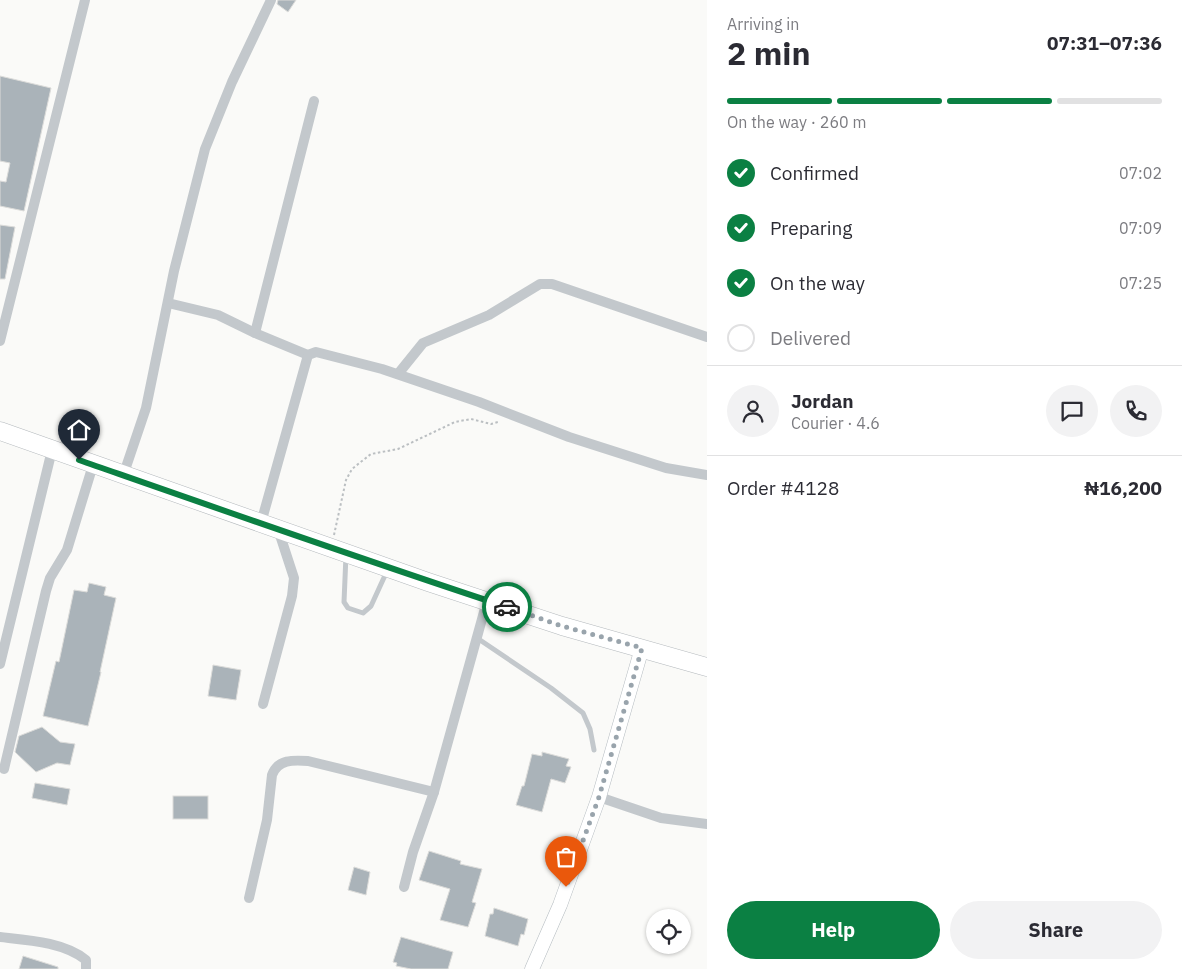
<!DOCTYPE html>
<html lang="en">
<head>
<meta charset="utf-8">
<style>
	:root { --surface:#fff; --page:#f2f2f3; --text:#2b2b33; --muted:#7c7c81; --line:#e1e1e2; --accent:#0b8043 }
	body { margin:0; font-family:"IBM Plex Sans",sans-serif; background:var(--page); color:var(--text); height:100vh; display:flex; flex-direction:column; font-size:19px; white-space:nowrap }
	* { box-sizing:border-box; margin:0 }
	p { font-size:16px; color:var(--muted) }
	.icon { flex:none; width:28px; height:28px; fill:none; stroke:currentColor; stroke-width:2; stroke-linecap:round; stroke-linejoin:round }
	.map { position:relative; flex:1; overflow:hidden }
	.panel { display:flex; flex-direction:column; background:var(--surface); width:475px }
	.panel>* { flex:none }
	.tools { position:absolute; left:646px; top:909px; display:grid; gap:10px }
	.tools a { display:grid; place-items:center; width:45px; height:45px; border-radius:50%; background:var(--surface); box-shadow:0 1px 4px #0004; font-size:25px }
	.pin { position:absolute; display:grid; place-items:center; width:42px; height:42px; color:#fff; margin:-51px -21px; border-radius:50% 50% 50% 0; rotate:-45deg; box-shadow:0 0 5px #0007 }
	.pin .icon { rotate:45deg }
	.courier { position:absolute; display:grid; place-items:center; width:50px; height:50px; margin:-25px; border:4px solid #0b8043; border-radius:50%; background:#fff; color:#222; box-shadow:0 1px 6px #0007 }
	.summary em { font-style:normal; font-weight:700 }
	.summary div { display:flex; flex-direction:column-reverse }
	.summary { display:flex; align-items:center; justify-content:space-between; height:85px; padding:0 20px }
	h1 { font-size:32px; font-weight:700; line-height:38px }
	.bar { display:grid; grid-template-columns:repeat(4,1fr); gap:8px 5px; align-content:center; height:60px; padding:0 20px }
	.bar i { height:6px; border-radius:4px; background:var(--line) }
	.bar .current { background:var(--accent) }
	.bar p { grid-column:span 4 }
	.line { display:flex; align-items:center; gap:12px; padding:0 20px; border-top:1px solid var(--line) }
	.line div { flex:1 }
	.round { display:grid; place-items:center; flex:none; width:52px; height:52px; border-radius:26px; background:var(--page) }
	ol { padding:0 20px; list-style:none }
	li { display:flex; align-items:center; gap:15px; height:55px }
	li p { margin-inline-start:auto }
	li .icon { padding:5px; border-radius:50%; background:var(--accent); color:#fff; stroke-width:4 }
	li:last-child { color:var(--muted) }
	li i { width:28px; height:28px; border:2px solid var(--line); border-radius:50% }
	.action { display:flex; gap:10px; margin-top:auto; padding:10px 20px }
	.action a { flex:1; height:58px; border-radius:30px; background:var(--accent); color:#fff; font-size:20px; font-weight:700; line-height:58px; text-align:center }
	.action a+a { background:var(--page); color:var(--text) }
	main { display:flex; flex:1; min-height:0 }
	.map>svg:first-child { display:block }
</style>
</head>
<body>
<main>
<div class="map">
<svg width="707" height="969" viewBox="0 0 707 969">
	<rect width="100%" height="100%" fill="#fafaf8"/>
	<g fill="#aab3b9" stroke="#dcdcda">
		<path d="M278,0H296L288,12L277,4Z"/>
		<path d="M0,76L51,88L24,211L0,206V181L6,182L10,163L0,161Z"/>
		<path d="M0,225L15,227L5,279H0Z"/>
		<path d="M89,583L106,587L104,595L116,598L100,672H101L88,726L43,716L56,661L59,662L74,590L87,592Z"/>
		<path d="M213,665L241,670L236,700L208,696Z"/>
		<path d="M42,727L60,742L75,744L70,765L57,763L36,772L15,752L19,736Z"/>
		<path d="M542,752L569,759L566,766L571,767L565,783L551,779L542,812L516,805L522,786H524L532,754L542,756Z"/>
		<path d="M35,783L70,789L67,805L32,798Z"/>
		<rect x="173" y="796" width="35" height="23"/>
		<path d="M429,851L461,861L460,864L482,869L472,902L476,903L468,927L440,920L450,889L419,880Z"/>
		<path d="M354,867L370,872L366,895L348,890Z"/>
		<path d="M494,908L528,919L524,935L521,934L518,946L485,936L490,914H493Z"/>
		<path d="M401,937L453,952L448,969H411L396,966L397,963L393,962Z"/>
		<path d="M23,956L58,967V969H19Z"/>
	</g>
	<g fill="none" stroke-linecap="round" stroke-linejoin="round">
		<g stroke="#b3babf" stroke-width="15">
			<path id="secondary" d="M532,969L560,905L599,797L642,648"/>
		</g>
		<g stroke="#b4b9bd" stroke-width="19">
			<path id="highway" d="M0,431L428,582L562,626L707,667"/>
		</g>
		<path stroke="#bbbfc2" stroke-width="2" stroke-dasharray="2.5 2.5" stroke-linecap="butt" d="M334,535L346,480L352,469L362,461L371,454L398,449L455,422L471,419L491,424L498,422"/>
		<g stroke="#c3c8cc" stroke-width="5">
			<path d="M346,555L344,602L348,608L363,613L371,606L387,571"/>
			<path d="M477,638L551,688L583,713L590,729L594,750"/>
		</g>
		<g stroke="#c3c8cc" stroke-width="10">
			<path d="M168,303L218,315L255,333L308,355"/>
			<path d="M255,333L314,101"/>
			<path d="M0,341L85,0"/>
			<path d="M398,374L423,343L489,315L540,284H552L707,337"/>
			<path d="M123,476L146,408L174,271L205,149L232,82L271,0"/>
			<path d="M261,523L308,355L316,352L382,369L479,402L569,437L666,468L707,475"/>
			<path d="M0,664L52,450"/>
			<path d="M263,704L292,596L294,578L278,529"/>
			<path d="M4,769L46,591L50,578L67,550L93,465"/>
			<path d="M599,797L661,818L707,824"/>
			<path d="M404,887L413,852L434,792L487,601"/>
			<path d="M249,898L267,820L272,775C278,759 293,760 308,761L434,792"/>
			<path d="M0,937C27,940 64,942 86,960V969"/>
		</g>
		<use href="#secondary" stroke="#fff" stroke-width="14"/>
		<use href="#highway" stroke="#fff" stroke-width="18"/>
	</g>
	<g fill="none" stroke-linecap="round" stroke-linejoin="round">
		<path stroke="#99a4ac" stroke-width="5" stroke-dasharray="0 9" d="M507,607L562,626L642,648L599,797L566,887"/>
		<path stroke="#0b8043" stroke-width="6" d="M79,460C222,510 364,560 507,607"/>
	</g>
</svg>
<div class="tools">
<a><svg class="icon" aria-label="locate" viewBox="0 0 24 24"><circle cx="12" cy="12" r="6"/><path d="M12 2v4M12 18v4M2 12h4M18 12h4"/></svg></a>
</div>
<div class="pin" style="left:566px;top:887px;background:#ea580c"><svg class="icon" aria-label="bag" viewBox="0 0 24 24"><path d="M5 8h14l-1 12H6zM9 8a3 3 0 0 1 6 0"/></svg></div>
<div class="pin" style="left:79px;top:460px;background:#1f2937"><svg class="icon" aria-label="home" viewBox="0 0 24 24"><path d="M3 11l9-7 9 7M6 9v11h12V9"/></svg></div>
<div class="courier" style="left:507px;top:607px"><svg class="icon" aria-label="car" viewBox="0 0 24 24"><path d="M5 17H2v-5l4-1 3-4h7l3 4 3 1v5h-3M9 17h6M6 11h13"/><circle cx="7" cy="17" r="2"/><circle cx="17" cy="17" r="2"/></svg></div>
</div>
<section class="panel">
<div class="summary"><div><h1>2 min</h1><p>Arriving in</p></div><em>07:31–07:36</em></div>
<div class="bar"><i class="current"></i><i class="current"></i><i class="current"></i><i></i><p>On the way · 260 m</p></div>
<ol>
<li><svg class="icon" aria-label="check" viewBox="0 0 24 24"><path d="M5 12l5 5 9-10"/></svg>Confirmed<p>07:02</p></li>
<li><svg class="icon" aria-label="check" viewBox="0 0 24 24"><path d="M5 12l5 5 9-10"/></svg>Preparing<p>07:09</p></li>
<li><svg class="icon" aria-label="check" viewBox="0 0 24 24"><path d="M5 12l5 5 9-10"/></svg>On the way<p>07:25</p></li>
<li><i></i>Delivered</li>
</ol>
<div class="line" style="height:90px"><a class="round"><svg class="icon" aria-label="person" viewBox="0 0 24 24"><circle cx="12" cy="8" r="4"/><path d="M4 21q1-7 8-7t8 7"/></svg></a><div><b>Jordan</b><p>Courier · 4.6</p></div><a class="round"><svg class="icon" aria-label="chat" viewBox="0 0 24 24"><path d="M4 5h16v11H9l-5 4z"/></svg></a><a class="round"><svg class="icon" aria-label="phone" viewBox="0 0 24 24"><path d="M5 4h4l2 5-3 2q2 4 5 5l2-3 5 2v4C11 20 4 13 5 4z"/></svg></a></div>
<div class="line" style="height:65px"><div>Order #4128</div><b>₦16,200</b></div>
<div class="action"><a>Help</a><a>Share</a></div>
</section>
</main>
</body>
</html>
